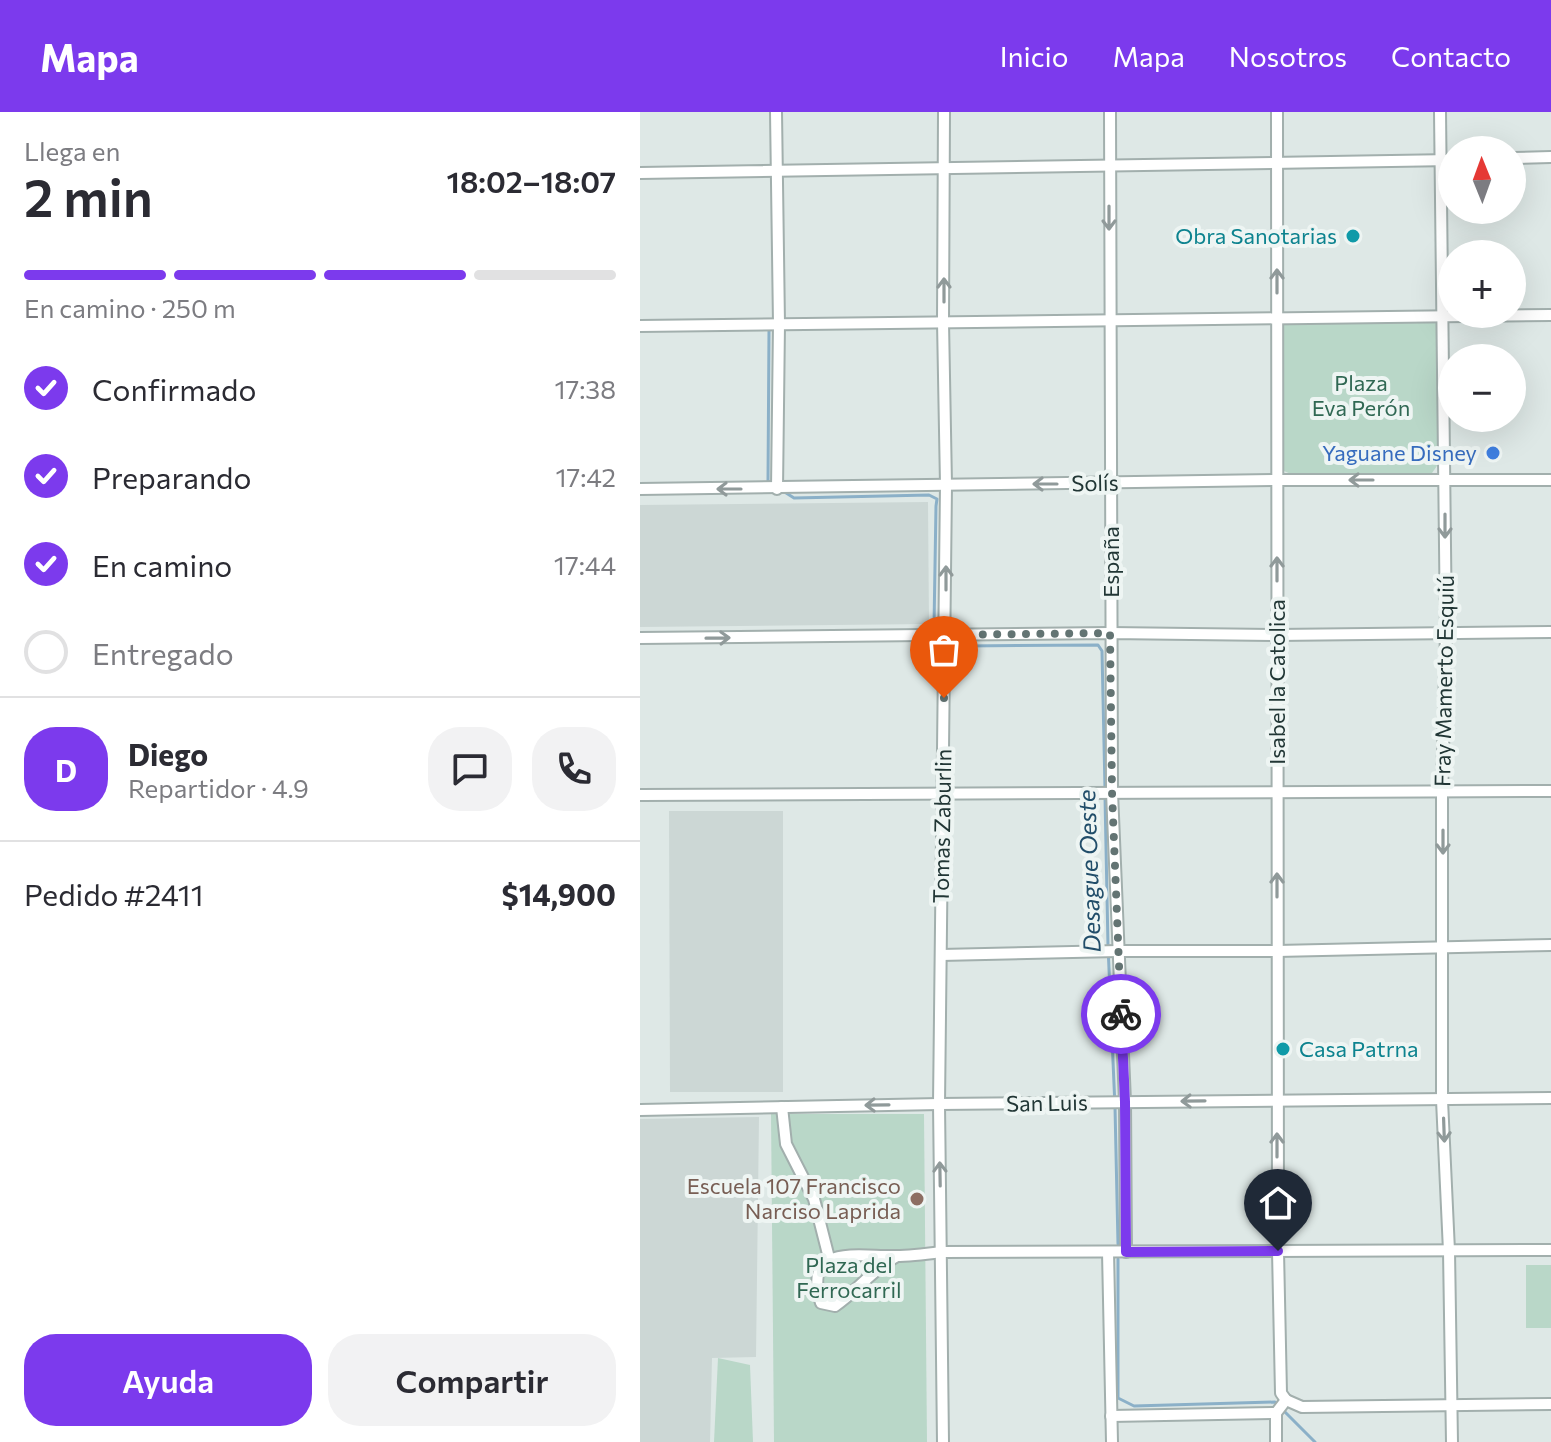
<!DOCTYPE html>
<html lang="es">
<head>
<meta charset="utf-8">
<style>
	:root { --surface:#fff; --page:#f2f2f3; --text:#2b2b33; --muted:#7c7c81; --line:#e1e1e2; --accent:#7c3aed }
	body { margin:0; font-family:Commissioner,sans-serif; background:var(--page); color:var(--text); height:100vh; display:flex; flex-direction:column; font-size:30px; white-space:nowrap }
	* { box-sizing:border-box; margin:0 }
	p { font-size:26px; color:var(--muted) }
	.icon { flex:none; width:44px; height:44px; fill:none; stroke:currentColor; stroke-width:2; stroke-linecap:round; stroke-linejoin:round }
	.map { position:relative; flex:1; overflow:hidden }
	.panel { display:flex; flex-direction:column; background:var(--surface); width:640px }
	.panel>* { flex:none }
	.needle { width:52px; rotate:359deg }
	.controls { position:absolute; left:798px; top:24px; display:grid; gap:16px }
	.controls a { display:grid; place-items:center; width:88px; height:88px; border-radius:50%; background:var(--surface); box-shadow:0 8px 32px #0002; font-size:40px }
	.pin { position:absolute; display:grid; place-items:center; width:68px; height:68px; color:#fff; margin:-82px -34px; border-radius:50% 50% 50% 0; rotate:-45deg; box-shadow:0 0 8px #0007 }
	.pin .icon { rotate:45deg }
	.courier { position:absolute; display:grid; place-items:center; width:80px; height:80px; margin:-40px; border:6px solid #7c3aed; border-radius:50%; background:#fff; color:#222; box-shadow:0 2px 10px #0007 }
	.head em { font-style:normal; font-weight:600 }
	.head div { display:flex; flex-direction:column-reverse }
	.head { display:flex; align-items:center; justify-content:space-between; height:136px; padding:0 24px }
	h1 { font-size:52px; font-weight:600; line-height:60px }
	.bar { display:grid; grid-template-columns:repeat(4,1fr); gap:12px 8px; align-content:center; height:96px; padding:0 24px }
	.bar i { height:10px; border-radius:6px; background:var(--line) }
	.bar .selected { background:var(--accent) }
	.bar p { grid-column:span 4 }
	.line { display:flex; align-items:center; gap:20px; padding:0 24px; border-top:2px solid var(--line) }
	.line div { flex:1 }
	.round { display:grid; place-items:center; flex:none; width:84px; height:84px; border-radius:32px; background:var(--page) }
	ol { padding:0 24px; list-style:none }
	li { display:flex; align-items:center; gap:24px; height:88px }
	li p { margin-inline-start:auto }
	li .icon { padding:8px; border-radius:50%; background:var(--accent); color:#fff; stroke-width:4 }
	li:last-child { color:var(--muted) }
	li i { width:44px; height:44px; border:4px solid var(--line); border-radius:50% }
	.button { display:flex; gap:16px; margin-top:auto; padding:16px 24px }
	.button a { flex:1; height:92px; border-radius:32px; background:var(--accent); color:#fff; font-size:32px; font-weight:600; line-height:92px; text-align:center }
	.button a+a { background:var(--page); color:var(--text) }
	header { display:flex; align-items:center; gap:48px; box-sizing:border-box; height:112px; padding:0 40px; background:var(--accent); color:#fff }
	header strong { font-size:38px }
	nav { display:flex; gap:44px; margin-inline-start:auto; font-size:28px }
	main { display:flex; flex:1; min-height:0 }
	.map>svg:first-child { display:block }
</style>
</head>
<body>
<header>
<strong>Mapa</strong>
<nav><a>Inicio</a><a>Mapa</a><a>Nosotros</a><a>Contacto</a></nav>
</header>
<main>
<section class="panel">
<div class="head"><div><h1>2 min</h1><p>Llega en</p></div><em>18:02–18:07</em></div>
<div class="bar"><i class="selected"></i><i class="selected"></i><i class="selected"></i><i></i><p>En camino · 250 m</p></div>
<ol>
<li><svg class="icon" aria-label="check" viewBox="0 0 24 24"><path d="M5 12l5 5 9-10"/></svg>Confirmado<p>17:38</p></li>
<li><svg class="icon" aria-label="check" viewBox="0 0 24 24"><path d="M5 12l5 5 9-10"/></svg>Preparando<p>17:42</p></li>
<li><svg class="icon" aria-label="check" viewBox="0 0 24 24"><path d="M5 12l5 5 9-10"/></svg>En camino<p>17:44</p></li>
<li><i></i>Entregado</li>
</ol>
<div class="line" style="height:144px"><b class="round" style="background:var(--accent);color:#fff">D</b><div><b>Diego</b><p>Repartidor · 4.9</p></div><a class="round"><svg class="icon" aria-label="chat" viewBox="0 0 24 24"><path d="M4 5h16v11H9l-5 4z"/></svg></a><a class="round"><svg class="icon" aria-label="phone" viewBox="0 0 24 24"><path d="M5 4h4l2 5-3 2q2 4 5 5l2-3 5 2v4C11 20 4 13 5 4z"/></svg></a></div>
<div class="line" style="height:104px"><div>Pedido #2411</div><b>$14,900</b></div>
<div class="button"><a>Ayuda</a><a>Compartir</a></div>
</section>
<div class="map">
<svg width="911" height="1330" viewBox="0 0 911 1330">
	<rect width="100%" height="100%" fill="#dee8e6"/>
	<g fill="#ccd7d5">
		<path d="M288,390L289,512L0,515V393Z"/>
		<path d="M29,699H143V980H30Z"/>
		<path d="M119,1005L116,1245L72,1246L70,1330H0V1007Z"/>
	</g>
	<g fill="#b9d7c8">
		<path d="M793,208L798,214L799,351L792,361L651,362L644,359L642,221L644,212L648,209Z"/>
		<path d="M131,1002H284L287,1330H134Z"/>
		<rect x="886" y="1153" width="25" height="63"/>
		<path d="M78,1246L110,1253L113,1330H74Z"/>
	</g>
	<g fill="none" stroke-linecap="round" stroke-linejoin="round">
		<g stroke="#8bb0c8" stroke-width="3">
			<path d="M129,218L128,369L133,372"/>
			<path d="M143,379L154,386L289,383L297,387L296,394L294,514L299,518"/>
			<path d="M313,528L324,534L458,533L462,539L465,677"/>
			<path d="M465,685L468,834L475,995L478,1132"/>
			<path d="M478,1147V1286L494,1294L635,1290L675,1330"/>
		</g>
		<g stroke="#a2afad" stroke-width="14">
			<g id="minor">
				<path d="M136,0L139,212L137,377"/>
				<path d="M470,0L472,680L485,990L486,1140"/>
				<path d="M637,0L638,1139L641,1281L646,1288"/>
				<path d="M800,0L806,520L802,679V988L809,1139L812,1330"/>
				<path d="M872,46L911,45"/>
				<path d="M0,61L812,48"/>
				<path d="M0,214L911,203"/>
				<path d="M0,377L637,368H911"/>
				<path d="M0,526L470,521L637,523L911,520"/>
				<path d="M0,683L911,679"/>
				<path d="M301,843L478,839H637L911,833"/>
				<path d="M142,995L146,1032L174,1087L189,1146"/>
				<path d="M0,998L299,992L911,986"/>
				<path d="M468,1140L472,1330"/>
				<path d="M257,1144C233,1157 217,1179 195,1194L181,1191C162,1131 218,1145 256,1144C271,1144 286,1142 301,1140L911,1138"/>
				<path d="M646,1288L662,1295L911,1292"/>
				<path d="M471,1304L636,1301"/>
				<path d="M303,1330L299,992L306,373L303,210L304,0"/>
				<path d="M636,1330V1301L646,1288"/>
			</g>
		</g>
		<use href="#minor" stroke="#fff" stroke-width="10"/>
	</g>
	<defs><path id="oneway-shaft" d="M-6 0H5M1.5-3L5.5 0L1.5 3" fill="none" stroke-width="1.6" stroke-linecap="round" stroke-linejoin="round" transform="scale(2)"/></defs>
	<g stroke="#909a9a">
		<use href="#oneway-shaft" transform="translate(469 106) rotate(90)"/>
		<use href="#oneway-shaft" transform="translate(637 169) rotate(-90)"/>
		<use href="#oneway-shaft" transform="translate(304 178) rotate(-90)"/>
		<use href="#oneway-shaft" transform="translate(721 368) rotate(180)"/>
		<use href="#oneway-shaft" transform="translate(405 372) rotate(180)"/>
		<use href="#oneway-shaft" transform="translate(89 377) rotate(180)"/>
		<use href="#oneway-shaft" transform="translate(805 414) rotate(90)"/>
		<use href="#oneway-shaft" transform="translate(637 457) rotate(-90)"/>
		<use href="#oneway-shaft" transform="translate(306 466) rotate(-90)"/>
		<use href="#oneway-shaft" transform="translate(78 526) rotate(-1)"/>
		<use href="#oneway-shaft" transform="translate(803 730) rotate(90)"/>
		<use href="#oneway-shaft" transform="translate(637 773) rotate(-90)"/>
		<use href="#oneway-shaft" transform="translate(553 989) rotate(179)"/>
		<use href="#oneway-shaft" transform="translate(237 993) rotate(179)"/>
		<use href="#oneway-shaft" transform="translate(804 1018) rotate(88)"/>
		<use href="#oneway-shaft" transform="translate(637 1033) rotate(-90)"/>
		<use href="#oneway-shaft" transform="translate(300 1062) rotate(-91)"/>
	</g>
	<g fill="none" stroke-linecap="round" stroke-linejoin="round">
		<path stroke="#637473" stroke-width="8" stroke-dasharray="0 14.4" d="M304,586L305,523L470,521L472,680L481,902"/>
		<path stroke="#7c3aed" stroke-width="10" d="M481,902L485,990L486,1140L638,1139"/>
	</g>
	<g fill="#0f9aa8" stroke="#eef5f3" stroke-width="3">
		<circle cx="713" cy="124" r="8"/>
		<circle cx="643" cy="937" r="8"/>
	</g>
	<circle fill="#3f7fe0" stroke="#eef5f3" stroke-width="3" cx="853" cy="341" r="8"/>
	<circle fill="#8d6e63" stroke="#eef5f3" stroke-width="3" cx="277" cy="1087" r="8"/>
	<g text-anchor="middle" stroke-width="8" stroke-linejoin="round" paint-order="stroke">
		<g font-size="22" fill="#0d838f" stroke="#eef5f3" text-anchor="end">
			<text x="697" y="132">Obra Sanotarias</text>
			<text x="659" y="945" text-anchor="start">Casa Patrna</text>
		</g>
		<g font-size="22" fill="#306853" stroke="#eef5f3">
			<text x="721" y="279">Plaza<tspan x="721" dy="25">Eva Perón</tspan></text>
			<text x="209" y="1161">Plaza del<tspan x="209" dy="25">Ferrocarril</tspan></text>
		</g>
		<g font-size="22" fill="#366cbe" stroke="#eef5f3" text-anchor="end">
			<text x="837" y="349">Yaguane Disney</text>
		</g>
		<g font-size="22" fill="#213635" stroke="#eef5f3">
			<text transform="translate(455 371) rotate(-1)" y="8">Solís</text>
			<text transform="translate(471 450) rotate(-90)" y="8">España</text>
			<text transform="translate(804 569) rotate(-89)" y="8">Fray Mamerto Esquiú</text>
			<text transform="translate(637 570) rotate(-90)" y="8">Isabel la Catolica</text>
			<text transform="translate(302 714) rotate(-89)" y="8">Tomas Zaburlin</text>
			<text transform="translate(407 991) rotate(-1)" y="8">San Luis</text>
		</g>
		<g font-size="22" fill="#785e54" stroke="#eef5f3" text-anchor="end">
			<text x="261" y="1082">Escuela 107 Francisco<tspan x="261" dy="25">Narciso Laprida</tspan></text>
		</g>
		<g font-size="24" font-style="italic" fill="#224e6a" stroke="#eef5f3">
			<text transform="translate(450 759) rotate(-92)" y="8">Desague Oeste</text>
		</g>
	</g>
</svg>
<div class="controls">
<a><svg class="needle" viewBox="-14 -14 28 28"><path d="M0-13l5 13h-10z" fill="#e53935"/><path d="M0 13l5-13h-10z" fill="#7c7c81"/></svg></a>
<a>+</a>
<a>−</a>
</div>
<div class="pin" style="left:304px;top:586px;background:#ea580c"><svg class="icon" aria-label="bag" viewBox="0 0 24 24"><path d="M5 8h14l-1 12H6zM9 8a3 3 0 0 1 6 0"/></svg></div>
<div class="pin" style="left:638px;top:1139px;background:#1f2937"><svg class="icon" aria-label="home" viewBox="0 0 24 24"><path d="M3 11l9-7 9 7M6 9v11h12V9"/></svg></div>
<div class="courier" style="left:481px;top:902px"><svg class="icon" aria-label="bike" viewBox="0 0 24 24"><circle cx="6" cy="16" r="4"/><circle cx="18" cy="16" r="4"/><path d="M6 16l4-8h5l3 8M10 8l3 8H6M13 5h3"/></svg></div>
</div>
</main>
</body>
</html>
